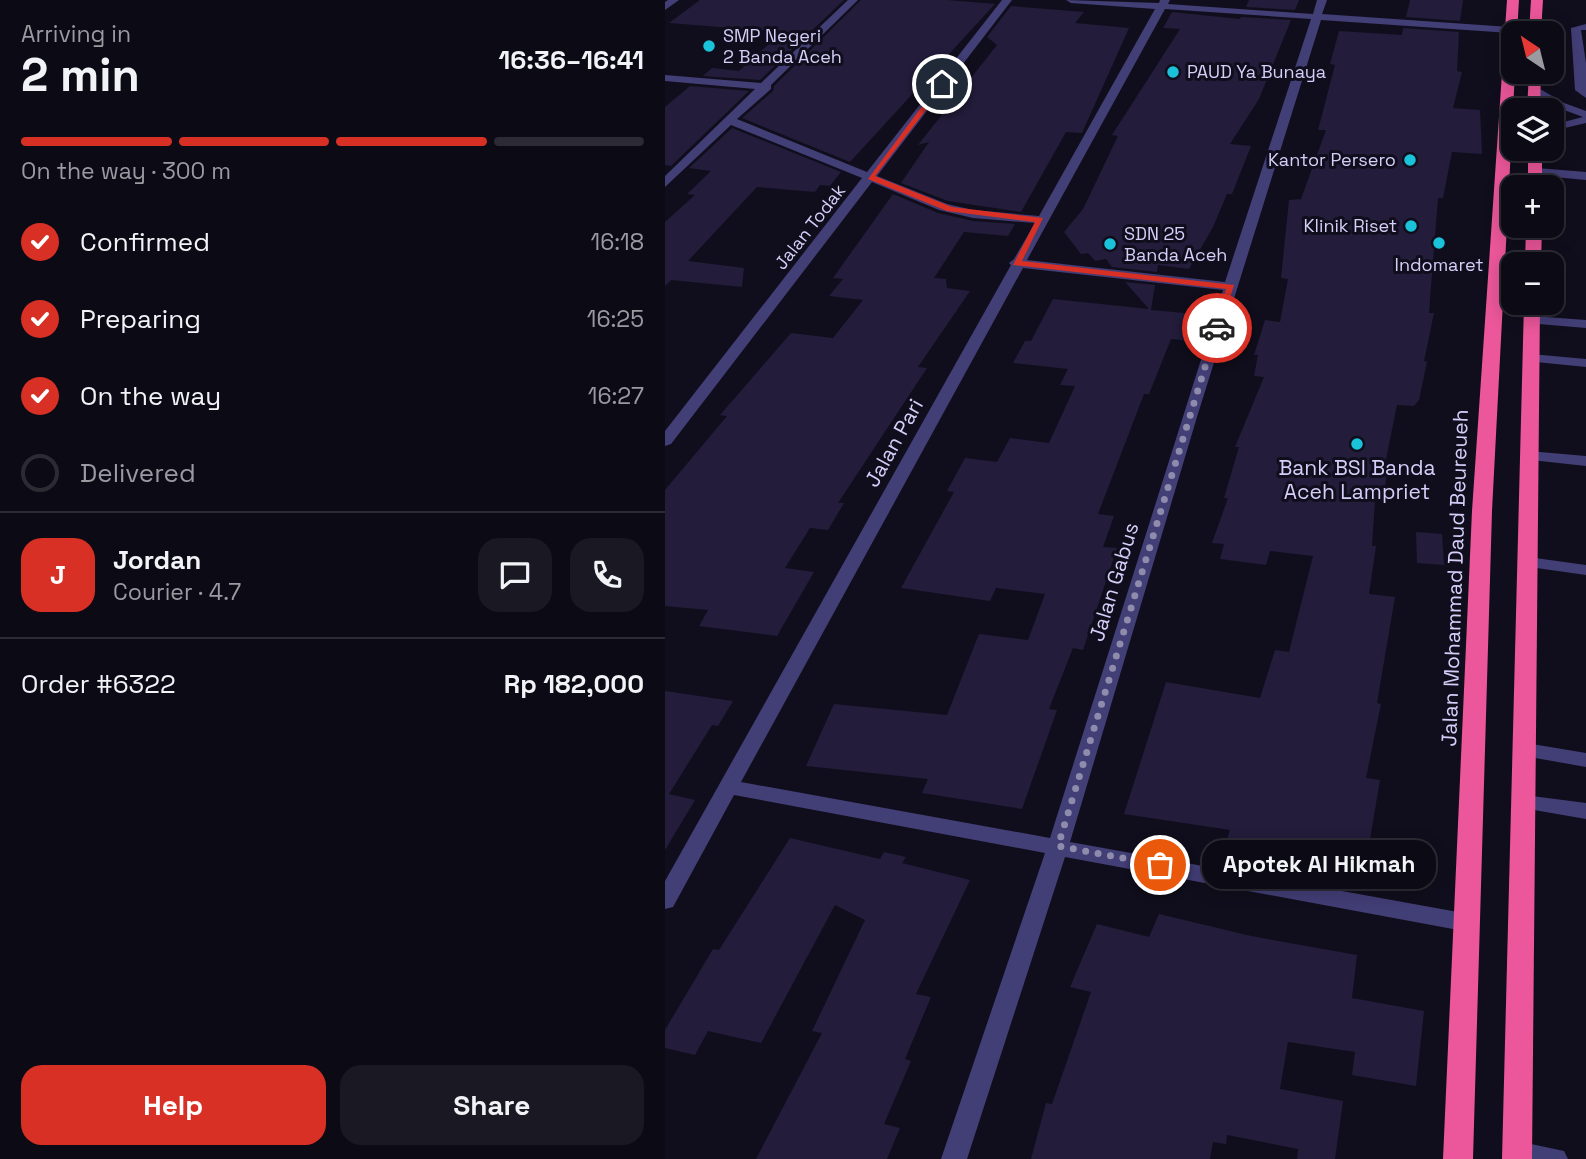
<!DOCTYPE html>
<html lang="en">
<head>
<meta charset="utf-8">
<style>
	:root { --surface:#0c0a15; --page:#1a1822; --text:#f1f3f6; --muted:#9a9aa0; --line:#2c2b34; --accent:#d93025 }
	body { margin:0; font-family:"Space Grotesk",sans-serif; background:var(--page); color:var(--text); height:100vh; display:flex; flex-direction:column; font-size:26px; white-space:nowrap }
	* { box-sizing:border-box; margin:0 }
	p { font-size:23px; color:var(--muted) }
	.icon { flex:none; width:38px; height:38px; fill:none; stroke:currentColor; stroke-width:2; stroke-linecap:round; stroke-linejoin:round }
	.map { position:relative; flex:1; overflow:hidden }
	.drawer { display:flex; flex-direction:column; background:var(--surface); width:665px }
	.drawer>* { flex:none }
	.needle { width:46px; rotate:325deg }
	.controls { position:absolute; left:836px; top:21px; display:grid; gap:14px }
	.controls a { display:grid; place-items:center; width:63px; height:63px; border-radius:14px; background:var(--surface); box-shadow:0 4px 18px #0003,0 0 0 2px var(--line); font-size:35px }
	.pin { position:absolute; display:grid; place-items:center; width:60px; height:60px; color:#fff; margin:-30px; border:4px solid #fff; border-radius:50%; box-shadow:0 2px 7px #0007 }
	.courier { position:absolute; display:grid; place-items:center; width:70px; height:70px; margin:-35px; border:5px solid #d93025; border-radius:50%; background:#fff; color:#222; box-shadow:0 2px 9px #0007 }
	.bubble { position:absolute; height:49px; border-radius:21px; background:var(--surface); box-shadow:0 4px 18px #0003,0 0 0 2px var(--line); font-size:23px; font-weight:700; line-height:49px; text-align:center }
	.summary em { font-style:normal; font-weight:700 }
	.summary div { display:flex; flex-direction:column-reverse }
	.summary { display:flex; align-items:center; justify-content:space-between; height:119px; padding:0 21px }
	h1 { font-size:46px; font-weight:700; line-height:52px }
	.bar { display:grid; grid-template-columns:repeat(4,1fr); gap:10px 7px; align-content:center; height:84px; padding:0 21px }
	.bar i { height:9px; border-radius:5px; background:var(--line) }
	.bar .active { background:var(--accent) }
	.bar p { grid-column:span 4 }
	.line { display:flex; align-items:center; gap:18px; padding:0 21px; border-top:2px solid var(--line) }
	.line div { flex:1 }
	.round { display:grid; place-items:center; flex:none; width:74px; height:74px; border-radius:21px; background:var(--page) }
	ol { padding:0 21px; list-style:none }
	li { display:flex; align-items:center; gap:21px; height:77px }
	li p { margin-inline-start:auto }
	li .icon { padding:7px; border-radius:50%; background:var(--accent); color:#fff; stroke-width:4 }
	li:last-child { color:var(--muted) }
	li i { width:38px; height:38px; border:4px solid var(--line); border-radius:50% }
	.cta { display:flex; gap:14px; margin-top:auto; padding:14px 21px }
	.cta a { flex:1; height:80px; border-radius:21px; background:var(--accent); color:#fff; font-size:28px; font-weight:700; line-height:80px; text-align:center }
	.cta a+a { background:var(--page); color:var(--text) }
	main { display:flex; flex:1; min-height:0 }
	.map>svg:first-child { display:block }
</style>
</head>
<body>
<main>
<section class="drawer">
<div class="summary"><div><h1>2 min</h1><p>Arriving in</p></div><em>16:36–16:41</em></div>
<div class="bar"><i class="active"></i><i class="active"></i><i class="active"></i><i></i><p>On the way · 300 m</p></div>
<ol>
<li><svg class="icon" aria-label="check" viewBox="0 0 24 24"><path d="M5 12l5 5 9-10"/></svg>Confirmed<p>16:18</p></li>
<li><svg class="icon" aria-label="check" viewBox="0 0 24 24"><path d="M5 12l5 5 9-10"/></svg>Preparing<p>16:25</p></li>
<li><svg class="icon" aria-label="check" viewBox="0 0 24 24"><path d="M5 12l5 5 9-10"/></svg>On the way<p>16:27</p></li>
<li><i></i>Delivered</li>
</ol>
<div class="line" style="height:126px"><b class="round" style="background:var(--accent);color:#fff">J</b><div><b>Jordan</b><p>Courier · 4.7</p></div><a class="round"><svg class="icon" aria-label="chat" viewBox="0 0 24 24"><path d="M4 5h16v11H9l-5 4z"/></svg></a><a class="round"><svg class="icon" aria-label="phone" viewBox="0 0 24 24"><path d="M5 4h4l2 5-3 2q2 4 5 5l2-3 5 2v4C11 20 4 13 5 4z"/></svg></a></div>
<div class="line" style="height:91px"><div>Order #6322</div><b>Rp 182,000</b></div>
<div class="cta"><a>Help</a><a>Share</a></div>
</section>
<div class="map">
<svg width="921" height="1159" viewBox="0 0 921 1159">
	<rect width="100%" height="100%" fill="#100e1c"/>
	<g fill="#231c3b">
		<path d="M35,0H179L95,80L38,76L47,68L74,71L117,32L4,23Z"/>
		<path d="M196,0H283L330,4L185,162L77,118L108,91L109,86Z"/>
		<path d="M584,0H634L630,10L581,7Z"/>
		<path d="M745,0H798L795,21L741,17Z"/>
		<path d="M346,6L419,12L410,23L464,28L417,133L401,132L356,212L283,201L236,183L264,142L253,145L332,45L322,37Z"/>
		<path d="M507,12L575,19L576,17L626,20L594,99L565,144L586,146L567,194H562L548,227L524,269L493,265L492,272L447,267L441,259L430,261L423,253L416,254L399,232L418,209L453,136L447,135L515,29L498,28Z"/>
		<path d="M738,28L794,32L792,71L797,72L788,108L815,110L817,154L787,152L778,198H773L764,313H769L759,361L762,362L754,400L749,406L732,405L719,469L722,472L718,502L710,501L707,546H711L704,594L730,597L712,703L716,704L701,778L715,780L698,881L609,865L611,857L560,847L565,830L459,814L501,682L595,698L610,650L624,652L648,556L605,551L601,565L555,559L559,544L547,543L563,498H559L574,447H570L599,377L589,376L593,355H589L600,320L615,322L623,279L616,278L624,200L636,199L661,130H653L670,65L665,64L674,31L737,35Z"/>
		<path d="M25,86L84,91L6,166L0,165V107Z"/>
		<path d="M67,128L176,172L165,186L155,185L150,192L92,187L23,261L79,268L77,287L6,280L0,286V222L30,195L22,194L46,171L24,168Z"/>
		<path d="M228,194L273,213L308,221L350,224L343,236L299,232L269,278L281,279L282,288L305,291L253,367L262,368L173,503H179L163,530L145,528L120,568L149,572L112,636L34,626L43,610L0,606V490L62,416L55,415L126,333L168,338L198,300L164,296L178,279L168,278Z"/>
		<path d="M460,282L490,285L486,310L542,315L532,342L506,339L484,394H479L433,514L449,516L438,547L452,548L418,650L408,648L384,709L392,710L357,809L257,793L263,779L141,766L169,704L282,715L314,634L363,640L380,594L331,588L325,601L236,588L289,492L282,491L300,458L332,462L345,438L384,443L410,386L395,385L403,369L348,363L360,341H366L388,299L484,309Z"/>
		<path d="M751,532L777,534L779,565L752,563Z"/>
		<path d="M0,691L68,701L53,726L47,725L4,794L30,800L0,850Z"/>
		<path d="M125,838L215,859L219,852L241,857L237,863L305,880L251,994L266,997L240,1059L246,1061L219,1124L235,1128L222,1159H91L157,1033L147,1031L200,920L170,905L96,1043L43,1031L30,1055L0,1048V1030L48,949L54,950Z"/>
		<path d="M494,914L586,936L692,955L687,998L759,1011L751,1086L687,1075L690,1052L623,1042L615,1089L678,1101L670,1159H632L633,1149L562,1135L561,1144L548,1142L545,1159H366L381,1103L387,1104L426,992L405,987L432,924L484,937Z"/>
	</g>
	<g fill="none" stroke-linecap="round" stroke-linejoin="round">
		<g fill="#423e76" fill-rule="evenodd">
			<path d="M3,0H14L0,10V2Z"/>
			<path d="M183,0H193L106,85V89L72,119L202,172L337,0H347L212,176L282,204L308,210L374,216L490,9L406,3L401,0L494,3L495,0H505L503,4L648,14L652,0H662L657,14L845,27L850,30L845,33L656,20L532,417L405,842L804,914L812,917L815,923L812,929L804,932L400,857L302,1159H276L380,853L69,795L8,907L0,909V881L346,265L344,263L349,259L370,223L308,218L274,210L207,182L6,444L0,446V431L197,178L66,125L0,187V176L90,89L0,81V75L96,83ZM500,9L646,19L560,282L362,260ZM358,268L558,290L385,838L76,782Z"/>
			<path d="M921,24V30H916L921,63V98L910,90L906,28Z"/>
			<path d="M870,86L899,103L921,111V123L887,131V125L918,117L891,107L866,91L865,89Z"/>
			<path d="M872,168L921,172V180L868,175V169Z"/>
			<path d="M867,316L921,320V328L862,323V317Z"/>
			<path d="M866,354L921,359V367L861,361L859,358Z"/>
			<path d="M863,451L921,456V466L857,459L855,456Z"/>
			<path d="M863,557L921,565V575L857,566L854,562Z"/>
			<path d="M861,743L921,753V767L854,755L851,750L854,745Z"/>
			<path d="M859,795L921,803V819L852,807L849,802L852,797Z"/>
			<path d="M852,1141L899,1151L903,1159H843L839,1152L843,1144Z"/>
		</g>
		<g fill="#eb579a" fill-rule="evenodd">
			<path d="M842,0H854L852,33H849L850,72L827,511L808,1159H778L807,511Z"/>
			<path d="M866,0H878L876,33H864Z"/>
			<path d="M864,72H876L875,110H862Z"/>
			<rect x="863" y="149" width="14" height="38"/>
			<path d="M861,226H877L876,264H860Z"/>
			<path d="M859,303H875L867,1159H837Z"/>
		</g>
	</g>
	<path fill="#d93025" d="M275,82L281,84L210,176L287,207L378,218L357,261L569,285L555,330L548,328L561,289L348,265L370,222L282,211L203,179Z"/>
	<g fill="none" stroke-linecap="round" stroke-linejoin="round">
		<path stroke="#8f8bac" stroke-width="7" stroke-dasharray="0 12.6" d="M495,865L393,846L552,328"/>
	</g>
	<g fill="#1ac2da" stroke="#100e1c" stroke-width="2.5">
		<circle cx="44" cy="46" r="7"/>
		<circle cx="508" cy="72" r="7"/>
		<circle cx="745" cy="160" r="7"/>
		<circle cx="746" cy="226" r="7"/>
		<circle cx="774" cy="243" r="7"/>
		<circle cx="445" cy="244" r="7"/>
		<circle cx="692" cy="444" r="7"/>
	</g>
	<g text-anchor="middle" stroke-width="6" stroke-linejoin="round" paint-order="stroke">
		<g font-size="18" fill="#d4cef9" stroke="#100e1c" text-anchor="start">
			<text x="58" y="42">SMP Negeri<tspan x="58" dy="21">2 Banda Aceh</tspan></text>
			<text x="522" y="78">PAUD Ya Bunaya</text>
			<text x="731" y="166" text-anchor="end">Kantor Persero</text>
			<text x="732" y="232" text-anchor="end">Klinik Riset</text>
			<text x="459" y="240">SDN 25<tspan x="459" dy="21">Banda Aceh</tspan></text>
			<text x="774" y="271" text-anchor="middle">Indomaret</text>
		</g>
		<g font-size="18" fill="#d4cef9" stroke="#100e1c">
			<text transform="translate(145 227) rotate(-52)" y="6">Jalan Todak</text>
		</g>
		<g font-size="21" fill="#d4cef9" stroke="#100e1c">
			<text transform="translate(229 443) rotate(-61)" y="7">Jalan Pari</text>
			<text transform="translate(790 578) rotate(-88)" y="7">Jalan Mohammad Daud Beureueh</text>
			<text transform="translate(449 582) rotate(-73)" y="7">Jalan Gabus</text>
		</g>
		<g font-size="21" fill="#d4cef9" stroke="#100e1c">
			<text x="692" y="475">Bank BSI Banda<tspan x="692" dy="24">Aceh Lampriet</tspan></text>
		</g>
	</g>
</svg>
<div class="controls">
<a><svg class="needle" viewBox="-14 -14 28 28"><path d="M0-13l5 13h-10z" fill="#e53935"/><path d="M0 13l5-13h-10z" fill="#9a9aa0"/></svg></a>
<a><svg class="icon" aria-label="layers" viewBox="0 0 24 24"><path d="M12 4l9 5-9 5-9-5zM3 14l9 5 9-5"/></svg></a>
<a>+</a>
<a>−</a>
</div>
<div class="pin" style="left:495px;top:865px;background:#ea580c"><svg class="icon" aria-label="bag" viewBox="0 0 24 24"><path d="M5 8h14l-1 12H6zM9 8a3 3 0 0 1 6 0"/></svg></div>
<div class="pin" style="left:277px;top:84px;background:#1f2937"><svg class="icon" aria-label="home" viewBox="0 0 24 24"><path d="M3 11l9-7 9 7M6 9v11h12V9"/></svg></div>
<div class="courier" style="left:552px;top:328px"><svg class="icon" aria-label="car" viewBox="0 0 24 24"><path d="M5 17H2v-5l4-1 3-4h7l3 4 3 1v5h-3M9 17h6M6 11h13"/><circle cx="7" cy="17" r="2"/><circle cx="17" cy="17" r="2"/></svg></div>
<div class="bubble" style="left:537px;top:840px;width:234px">Apotek Al Hikmah</div>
</div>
</main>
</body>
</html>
